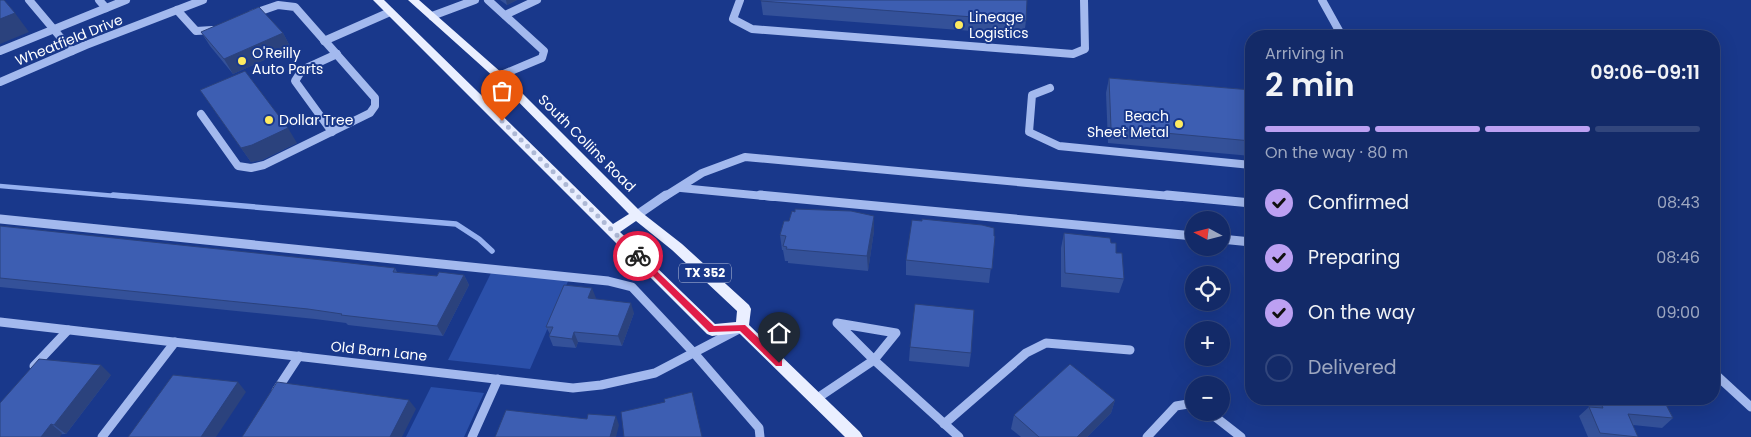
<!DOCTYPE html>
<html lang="en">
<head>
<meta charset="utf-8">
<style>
	:root { --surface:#132a68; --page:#1c326e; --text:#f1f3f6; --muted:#9da7c0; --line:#32467c; --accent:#bca0f2 }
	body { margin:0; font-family:Poppins,sans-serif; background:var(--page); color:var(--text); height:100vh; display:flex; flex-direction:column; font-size:19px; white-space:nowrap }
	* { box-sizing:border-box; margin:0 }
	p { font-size:16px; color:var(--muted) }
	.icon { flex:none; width:28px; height:28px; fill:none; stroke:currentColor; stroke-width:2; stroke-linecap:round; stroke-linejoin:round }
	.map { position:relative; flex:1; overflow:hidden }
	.sheet { position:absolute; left:1245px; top:30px; width:475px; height:375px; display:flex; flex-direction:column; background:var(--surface); border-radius:20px; box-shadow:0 5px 20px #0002,0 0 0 1px var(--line) }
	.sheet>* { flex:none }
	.needle { width:32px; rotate:277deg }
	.controls { position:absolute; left:1185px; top:211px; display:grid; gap:10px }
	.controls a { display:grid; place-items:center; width:45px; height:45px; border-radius:50%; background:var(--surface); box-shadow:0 5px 20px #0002,0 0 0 1px var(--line); font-size:25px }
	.pin { position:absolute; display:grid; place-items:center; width:42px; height:42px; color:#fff; margin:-51px -21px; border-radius:50% 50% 50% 0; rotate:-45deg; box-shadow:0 0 5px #0007 }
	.pin .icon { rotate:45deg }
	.courier { position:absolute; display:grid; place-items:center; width:50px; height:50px; margin:-25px; border:4px solid #e11d48; border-radius:50%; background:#fff; color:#222; box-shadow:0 1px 6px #0007 }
	.summary em { font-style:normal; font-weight:600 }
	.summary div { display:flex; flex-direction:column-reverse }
	.summary { display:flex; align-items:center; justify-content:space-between; height:85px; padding:0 20px }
	h1 { font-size:32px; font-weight:600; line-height:38px }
	.bar { display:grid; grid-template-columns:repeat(4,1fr); gap:8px 5px; align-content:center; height:60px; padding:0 20px }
	.bar i { height:6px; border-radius:4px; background:var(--line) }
	.bar .active { background:var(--accent) }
	.bar p { grid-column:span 4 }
	ol { padding:0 20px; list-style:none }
	li { display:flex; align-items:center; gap:15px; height:55px }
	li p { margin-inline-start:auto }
	li .icon { padding:5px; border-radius:50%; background:var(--accent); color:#111; stroke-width:4 }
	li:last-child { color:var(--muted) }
	li i { width:28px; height:28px; border:2px solid var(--line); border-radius:50% }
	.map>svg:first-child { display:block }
</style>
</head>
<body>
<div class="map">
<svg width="1751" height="437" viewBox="0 0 1751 437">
	<rect width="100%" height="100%" fill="#19388b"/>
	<g fill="#2b50aa">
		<path d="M492,271L569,279L530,369L448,360Z"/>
		<path d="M431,387L484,393L464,437H406Z"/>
	</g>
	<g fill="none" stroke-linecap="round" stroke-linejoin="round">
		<path stroke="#96b1f0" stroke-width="4.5" d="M0,186L128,197"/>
		<path stroke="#96b1f0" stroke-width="5.5" d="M113,195L456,224L479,239L492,251"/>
		<g stroke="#a3b9ee" stroke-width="8">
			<path d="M29,0L72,51"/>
			<path d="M99,0L106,8"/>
			<path d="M488,0L544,51L542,58L499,76"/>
			<path d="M740,0L733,19L752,29L1073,54L1085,49L1084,0"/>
			<path d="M1322,0L1342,36"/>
			<path d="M177,10L196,31L212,30"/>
			<path d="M505,15L537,0"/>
			<path d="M432,16L475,0"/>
			<path d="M324,41L390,12"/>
			<path d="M0,51L126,0"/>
			<path d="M0,82L86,45L203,0"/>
			<path d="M1050,88L1032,95L1029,132L1059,146L1251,165"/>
			<path d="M201,114L238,166L251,168L264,165L370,113L375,106V98L295,7L278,5L252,14"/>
			<path d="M332,132L295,81L302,70L337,54"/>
			<path d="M681,188L774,197"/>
			<path d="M664,197L702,173L745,157L1181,197"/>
		</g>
		<g stroke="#a3b9ee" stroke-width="9">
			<path d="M760,195L1194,236"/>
			<path d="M1167,195L1251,203"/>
			<path d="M637,215L666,195"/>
			<path d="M0,219L608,281L632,287L694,353L759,428L760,437"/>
			<path d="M1221,239L1251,242"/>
			<path d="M0,322L573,388L601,385L655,373L739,329"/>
			<path d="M837,323L896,333L874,360Z"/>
			<path d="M34,366L68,330"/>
			<path d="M1714,373L1751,407"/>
			<path d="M276,391L299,356"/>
			<path d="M816,399L874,360L959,437"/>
			<path d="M1209,412L1241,437"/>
			<path d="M944,424L1026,353L1046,343L1130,350"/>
			<path d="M102,437L175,342"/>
			<path d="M472,437L498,379"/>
			<path d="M1147,437L1176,406L1194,403"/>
		</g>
		<path fill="#eaefff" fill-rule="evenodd" d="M373,0H384L613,224L629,214L495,78L408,0H419L503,74L641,212L682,244L749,305L751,309L749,325L860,432L863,437H845L739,333L712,336L707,334ZM636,221L672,250L737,311L736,322L715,324L620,232Z"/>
	</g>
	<g fill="#345199">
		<path d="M500,0H517L507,5Z"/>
		<path d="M761,1L1026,21L1024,35L763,15Z"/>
		<path d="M201,32L283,33L291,48L233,74L210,46Z"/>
		<path d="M1109,78L1251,90V156L1108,143L1106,93Z"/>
		<path d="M200,90L297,143L262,160L251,162Z"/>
		<path d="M874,216V231L868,271L788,263V261H785L783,250H782L780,235L789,221Z"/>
		<path d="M0,226L395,268L397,272L437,276L464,275L469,285L443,336L348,325L346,323L315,319L0,287Z"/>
		<path d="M1064,233L1111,243L1116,253L1124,279L1119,293L1061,287V248Z"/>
		<path d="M994,236H995L989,283L906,275V260Z"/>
		<path d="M596,298L595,299L634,313L622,346L578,342L576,348L553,346L549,336L550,334L546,327Z"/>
		<path d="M910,347L971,353L969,367L909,361Z"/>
		<path d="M111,375L66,434L0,437Z"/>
		<path d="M1585,399H1663L1673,418L1662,428L1633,425L1638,437H1588L1579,416L1589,407Z"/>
		<path d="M1115,400L1111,413L1087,437H1021L1011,429L1014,415Z"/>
	</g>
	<g fill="#2b427d">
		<path d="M506,0H517L507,5Z"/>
		<path d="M15,13L29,32L0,44V19Z"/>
		<path d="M283,33L291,48L233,74L224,59Z"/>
		<path d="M288,128L297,143L262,160L251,162L241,148Z"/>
		<path d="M874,216V231L868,271L867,256Z"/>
		<path d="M464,275L469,285L443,336L437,326Z"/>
		<path d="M592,288L596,298L592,308L588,298Z"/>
		<path d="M631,303L634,313L622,346L618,336Z"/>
		<path d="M574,332L578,342L576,348L572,339Z"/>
		<path d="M101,365L111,375L66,434L54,425Z"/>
		<path d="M238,382L246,392L216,437H201Z"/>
		<path d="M409,400L416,409L402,437H390Z"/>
		<path d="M1115,400L1111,413L1087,437H1077Z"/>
		<path d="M616,416L619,425L616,437H610Z"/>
		<path d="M51,424L62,433L60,437H41Z"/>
	</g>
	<g fill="#3d5eb2" stroke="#2b427d">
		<path d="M0,0H4L15,13L0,19Z"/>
		<path d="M761,0H1027L1026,21L761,1Z"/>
		<path d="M259,7L283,33L224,59L201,32Z"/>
		<path d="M245,71L288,128L252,145L241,148L200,90Z"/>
		<path d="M1109,78L1251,90V141L1111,128Z"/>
		<path d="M795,209L851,211L874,216L867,256L786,249L787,247L783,246L786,236L780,235L784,221H789L792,211L795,212Z"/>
		<path d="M922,219L982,225L994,228V236H995L992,269L906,260L912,220L922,221Z"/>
		<path d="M0,226L332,261L395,268L393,272L437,276L439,272L464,275L437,326L341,315L342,314L308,309L0,278Z"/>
		<path d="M1064,233L1110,238L1111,243H1116V253H1122L1124,279L1065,273Z"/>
		<path d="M564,285L592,288L588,298L631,303L618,336L574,332L572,339L549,336L553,327H546Z"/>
		<path d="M915,304L974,310L971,353L910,347Z"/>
		<path d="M39,359L101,365L54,425L51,424L41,437H0V403Z"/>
		<path d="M1070,364L1115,400L1077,437H1039L1014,415Z"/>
		<path d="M173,375L238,382L201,437H128Z"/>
		<path d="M277,382L409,400L390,437H242Z"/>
		<path d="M692,392L702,437H624L621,412L665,402L664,399Z"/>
		<path d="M1599,399H1663L1673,418L1628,414L1638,437L1600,433L1589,407L1603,408Z"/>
		<path d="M506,410L587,419L588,414L616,416L610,437H495Z"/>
	</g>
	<path fill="#e11d48" d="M638,253L714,326L745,325L782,360V366H776L740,331L709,332L635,258L634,256Z"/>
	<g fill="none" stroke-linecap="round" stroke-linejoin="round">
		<path stroke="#aeb9d6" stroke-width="5" stroke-dasharray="0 9" d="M502,121L638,256"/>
	</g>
	<g fill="#ffeb60" stroke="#19388b" stroke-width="2">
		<circle cx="959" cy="25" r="5"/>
		<circle cx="242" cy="61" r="5"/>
		<circle cx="269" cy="120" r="5"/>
		<circle cx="1179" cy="124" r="5"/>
	</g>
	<g text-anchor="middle" stroke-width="4" stroke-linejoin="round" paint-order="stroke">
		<rect fill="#19388b" stroke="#bac3dc" stroke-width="1" x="679" y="263.5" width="52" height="19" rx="4"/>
		<g font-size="12" font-weight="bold" fill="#fff">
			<text x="705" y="277">TX 352</text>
		</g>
		<g font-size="14" fill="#fff" stroke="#19388b" text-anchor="start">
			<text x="969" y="22">Lineage<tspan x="969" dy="16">Logistics</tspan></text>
			<text x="252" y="58">O'Reilly<tspan x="252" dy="16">Auto Parts</tspan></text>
			<text x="1169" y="121" text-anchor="end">Beach<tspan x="1169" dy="16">Sheet Metal</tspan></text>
			<text x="279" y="125">Dollar Tree</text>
		</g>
		<g font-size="14" fill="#fff" stroke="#19388b">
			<text transform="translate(69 40) rotate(-22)" y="5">Wheatfield Drive</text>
			<text transform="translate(587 143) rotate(45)" y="5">South Collins Road</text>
			<text transform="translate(379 351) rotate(6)" y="5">Old Barn Lane</text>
		</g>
	</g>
</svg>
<div class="controls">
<a><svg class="needle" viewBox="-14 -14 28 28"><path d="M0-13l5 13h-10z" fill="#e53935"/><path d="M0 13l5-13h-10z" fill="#9da7c0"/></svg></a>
<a><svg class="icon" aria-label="locate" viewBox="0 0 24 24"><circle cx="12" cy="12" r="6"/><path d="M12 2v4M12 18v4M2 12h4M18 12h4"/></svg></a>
<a>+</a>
<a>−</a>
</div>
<div class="pin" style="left:502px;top:121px;background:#ea580c"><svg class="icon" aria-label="bag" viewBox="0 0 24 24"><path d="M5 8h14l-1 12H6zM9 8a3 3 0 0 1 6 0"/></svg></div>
<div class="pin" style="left:779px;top:363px;background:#1f2937"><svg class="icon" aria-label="home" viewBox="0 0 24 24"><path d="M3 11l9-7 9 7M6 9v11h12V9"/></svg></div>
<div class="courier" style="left:638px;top:256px"><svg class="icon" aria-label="bike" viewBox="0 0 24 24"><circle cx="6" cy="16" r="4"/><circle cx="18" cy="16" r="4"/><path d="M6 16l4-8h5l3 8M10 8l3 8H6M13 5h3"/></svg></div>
<section class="sheet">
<div class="summary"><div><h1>2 min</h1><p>Arriving in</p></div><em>09:06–09:11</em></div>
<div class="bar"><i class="active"></i><i class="active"></i><i class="active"></i><i></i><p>On the way · 80 m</p></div>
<ol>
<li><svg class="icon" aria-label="check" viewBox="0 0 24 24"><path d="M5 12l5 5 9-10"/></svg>Confirmed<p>08:43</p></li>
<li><svg class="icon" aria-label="check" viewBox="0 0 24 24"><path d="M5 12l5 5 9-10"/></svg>Preparing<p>08:46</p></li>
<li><svg class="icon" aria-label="check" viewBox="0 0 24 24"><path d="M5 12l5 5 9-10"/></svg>On the way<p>09:00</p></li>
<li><i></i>Delivered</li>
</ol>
</section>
</div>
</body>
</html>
